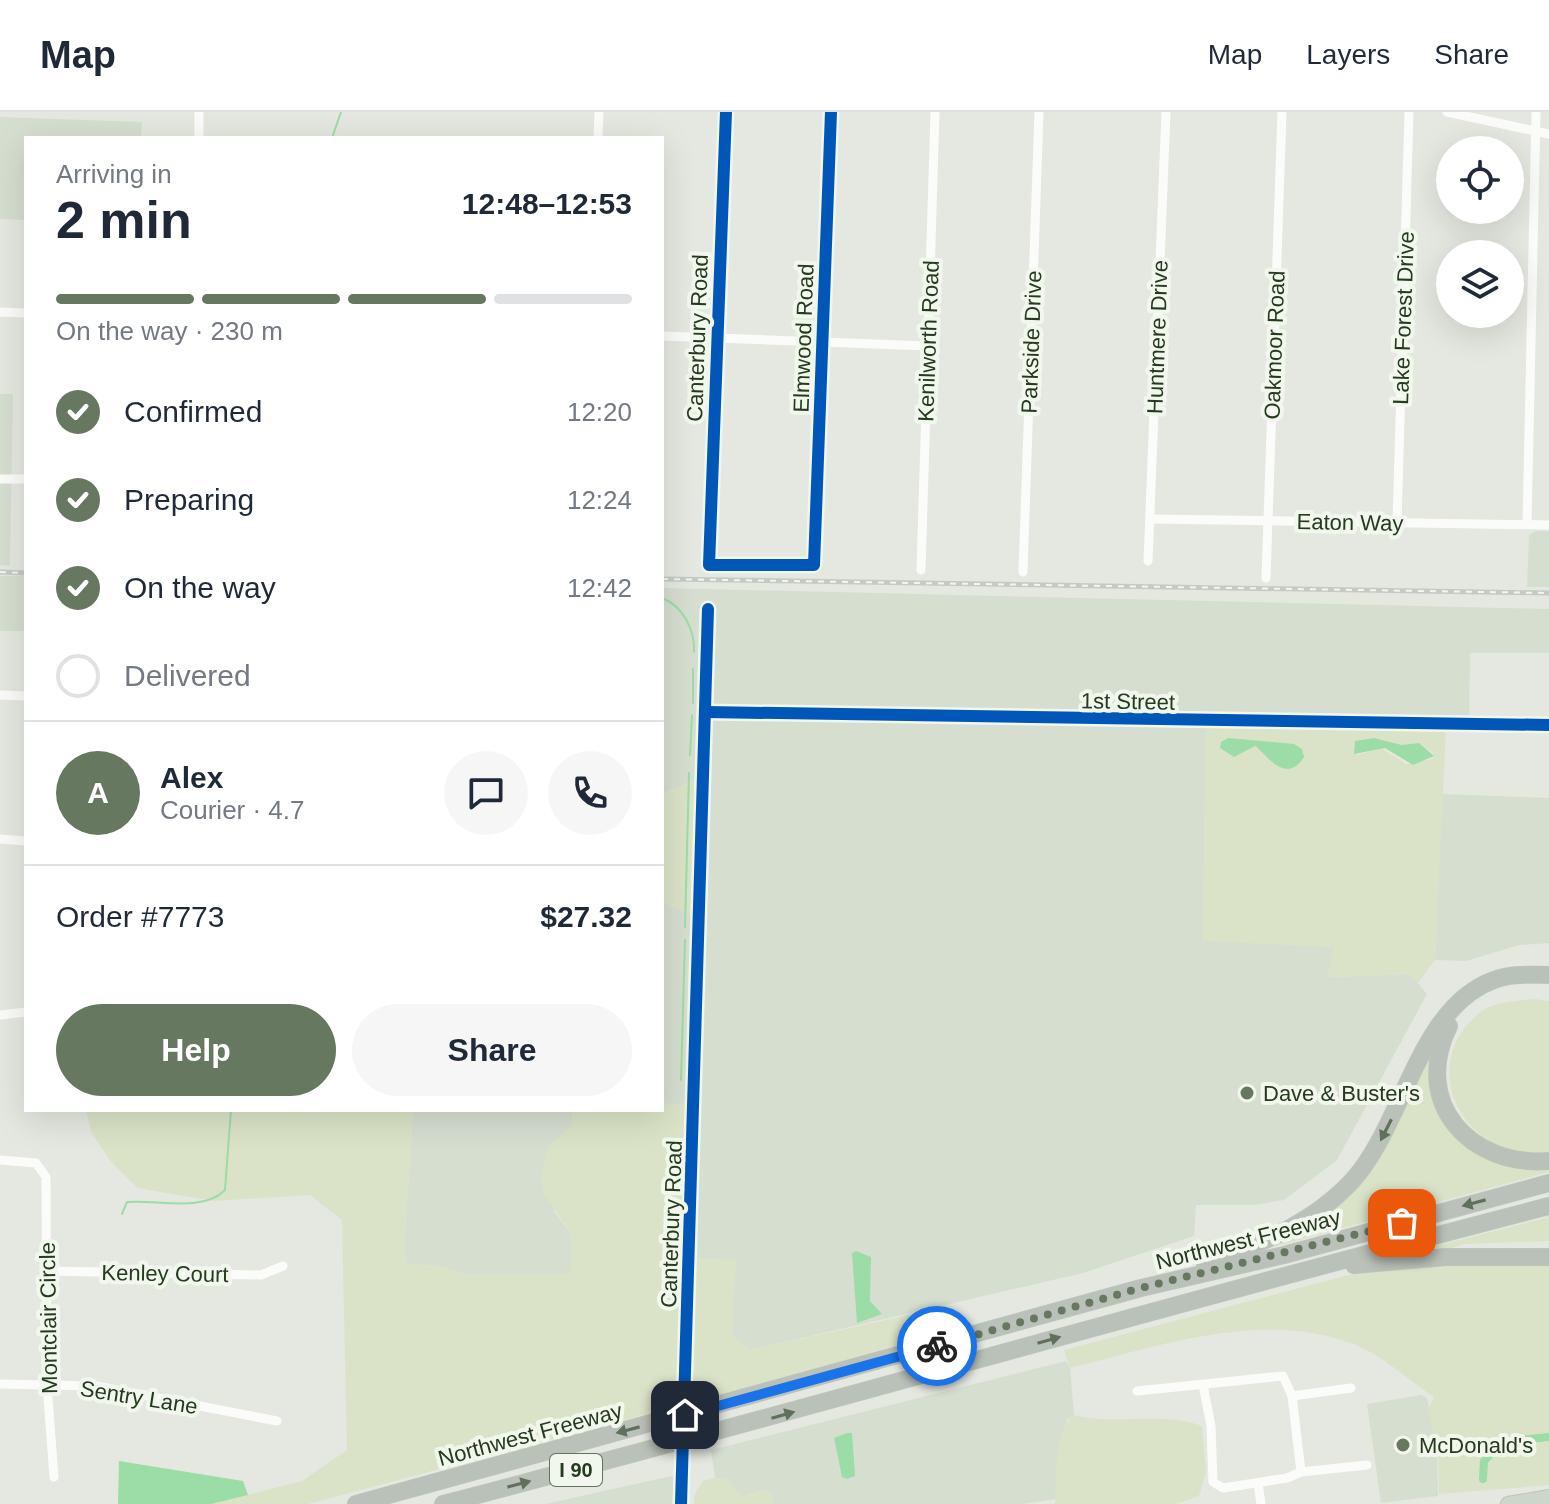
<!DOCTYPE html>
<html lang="en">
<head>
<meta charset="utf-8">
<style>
	:root { --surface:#fff; --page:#f6f6f7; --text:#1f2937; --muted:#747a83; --line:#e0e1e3; --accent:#677861 }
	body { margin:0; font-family:Helvetica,sans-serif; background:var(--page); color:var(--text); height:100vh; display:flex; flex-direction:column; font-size:30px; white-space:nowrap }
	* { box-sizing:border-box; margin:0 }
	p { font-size:26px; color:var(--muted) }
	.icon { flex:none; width:44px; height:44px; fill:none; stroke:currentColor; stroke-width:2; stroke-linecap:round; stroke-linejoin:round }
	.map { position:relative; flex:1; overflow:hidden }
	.details { position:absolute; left:24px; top:24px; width:640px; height:976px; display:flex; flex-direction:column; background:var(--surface); border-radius:0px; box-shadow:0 8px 32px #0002 }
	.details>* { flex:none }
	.buttons { position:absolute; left:1436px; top:24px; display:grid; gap:16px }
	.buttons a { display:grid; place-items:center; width:88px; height:88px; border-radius:50%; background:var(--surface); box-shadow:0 8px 32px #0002; font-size:40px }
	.pin { position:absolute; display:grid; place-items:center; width:68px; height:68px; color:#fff; margin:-34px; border-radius:16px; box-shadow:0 4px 12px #0006 }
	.courier { position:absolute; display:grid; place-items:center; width:80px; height:80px; margin:-40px; border:6px solid #1a73e8; border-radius:50%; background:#fff; color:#222; box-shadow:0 2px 10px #0007 }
	.headline em { font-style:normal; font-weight:800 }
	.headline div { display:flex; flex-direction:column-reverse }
	.headline { display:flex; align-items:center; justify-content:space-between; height:136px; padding:0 32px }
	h1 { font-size:52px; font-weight:800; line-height:60px }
	.bar { display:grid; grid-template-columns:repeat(4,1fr); gap:12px 8px; align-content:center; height:96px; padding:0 32px }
	.bar i { height:10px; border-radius:6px; background:var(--line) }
	.bar .selected { background:var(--accent) }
	.bar p { grid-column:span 4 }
	.line { display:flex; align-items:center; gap:20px; padding:0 32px; border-top:2px solid var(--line) }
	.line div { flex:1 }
	.round { display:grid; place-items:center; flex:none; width:84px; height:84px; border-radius:42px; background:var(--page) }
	ol { padding:0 32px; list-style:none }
	li { display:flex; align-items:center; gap:24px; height:88px }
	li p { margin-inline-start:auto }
	li .icon { padding:8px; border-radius:50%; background:var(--accent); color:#fff; stroke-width:4 }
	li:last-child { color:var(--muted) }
	li i { width:44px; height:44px; border:4px solid var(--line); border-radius:50% }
	.action { display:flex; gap:16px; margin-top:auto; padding:16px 32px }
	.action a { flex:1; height:92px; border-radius:48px; background:var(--accent); color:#fff; font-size:32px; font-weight:800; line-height:92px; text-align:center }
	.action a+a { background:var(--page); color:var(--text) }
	header { display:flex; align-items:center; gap:48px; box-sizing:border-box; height:112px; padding:0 40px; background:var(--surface); border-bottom:2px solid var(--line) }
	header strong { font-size:38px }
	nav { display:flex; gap:44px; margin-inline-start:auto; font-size:28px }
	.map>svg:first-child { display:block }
</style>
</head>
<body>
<header>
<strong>Map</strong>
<nav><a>Map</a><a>Layers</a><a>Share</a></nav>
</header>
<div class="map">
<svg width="1549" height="1392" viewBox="0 0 1549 1392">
	<rect width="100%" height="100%" fill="#e4e8e0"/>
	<g fill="#d6ded0">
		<path d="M0,5L142,10L141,26H26V108L0,107Z"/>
		<path d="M0,282H13L10,454L0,453Z"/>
		<path d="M1537,419H1549V475H1527L1529,423Z"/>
		<rect x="0" y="464" width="26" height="55"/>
		<path d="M662,476L1549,497V541H1470L1469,616L1206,613L1203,828L1335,835L1328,865L1410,862L1427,882L1337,1048L1284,1088L1254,1093H1196L1194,1124L1083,1161L750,1238L732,1224L735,1148L682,1147L686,993L662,992V790L695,804L699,667L662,682Z"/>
		<path d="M1442,682L1549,686V831L1519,833L1466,849L1435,848Z"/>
		<path d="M413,998H573L572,1014L564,1020L554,1099L570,1121L571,1162H463L440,1154L407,1152L404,1137Z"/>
		<path d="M1066,1249L1070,1256L1074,1303L1067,1308L1060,1337L1056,1387L1022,1392H773V1381L763,1378L743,1385L726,1367L715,1366L711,1338Z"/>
		<path d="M1421,1283L1427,1286L1437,1335L1438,1384L1381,1391L1367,1292Z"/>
		<path d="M676,1363L674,1392H545Z"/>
	</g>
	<g fill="#dae3c7" fill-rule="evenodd">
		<path d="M1206,613L1446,615L1435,848L1418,871L1410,862L1327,865L1334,835L1203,829ZM1374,626L1402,633L1419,631L1433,641V647L1406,652L1381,636L1358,643L1355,629Z"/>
		<path d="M700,667L696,805L662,790V682Z"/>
		<path d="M1535,887L1549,889V1041C1464,1052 1412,952 1482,899C1496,889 1519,889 1535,887Z"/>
		<path d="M1434,929L1453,1018L1549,1053V1060L1262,1138L1350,1075Z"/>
		<path d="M662,992L686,993L679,1265L675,1266L673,1295L308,1392H211L302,1369L347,1338L342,1108L310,1083L213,1089L138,1076L112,1051L91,1020L86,998H413L404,1137L407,1152L440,1154L463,1162H570V1121L544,1081L541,1064L548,1036L572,1013L573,998H662Z"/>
		<path d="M1549,1105V1129L1464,1132L1446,1138L1412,1140Z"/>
		<path d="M691,1147L736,1148L732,1223L750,1238L922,1200L929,1224L688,1293Z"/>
		<path d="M1549,1152V1373L1439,1382L1438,1335L1428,1298L1434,1285C1410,1269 1384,1245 1358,1234C1267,1196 1160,1234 1070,1256L1064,1238L1364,1159L1409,1154Z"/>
		<path d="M1074,1303C1115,1314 1162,1299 1202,1314L1206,1360L1199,1384L1176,1392H1055C1057,1368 1053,1319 1074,1303Z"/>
		<path d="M715,1366L726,1367L743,1385L763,1378L773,1381V1392H694V1383L703,1369Z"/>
	</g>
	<g fill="#9cdca6">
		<path d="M1228,626L1294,632L1302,637L1304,645C1285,675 1264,639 1255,634L1234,645L1220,636L1221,630Z"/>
		<path d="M1374,626L1402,633L1419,631L1434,644L1413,653L1385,636L1354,642L1355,629Z"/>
		<path d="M856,1139L871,1145L870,1189L882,1202L857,1211L852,1141Z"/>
		<path d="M847,1321H852L855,1364L847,1367L842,1365L834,1326Z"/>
		<path d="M119,1349L243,1369L248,1383L211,1392H118Z"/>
	</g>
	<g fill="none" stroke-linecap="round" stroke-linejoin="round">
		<g stroke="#9cdca6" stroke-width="2">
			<path d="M332,26L341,0"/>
			<path d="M662,486C683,494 695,518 694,540"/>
			<path d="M693,591V557"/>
			<path d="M690,643L692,603"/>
			<path d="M685,815L689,661"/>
			<path d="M681,968L685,828"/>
			<path d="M122,1102L127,1090C156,1087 203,1101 225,1078L231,998"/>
		</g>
		<path stroke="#9cdca6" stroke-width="8" d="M1483,1367L1484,1349C1502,1327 1523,1328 1549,1325"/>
		<g stroke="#bdc5ba" stroke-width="16">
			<path id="primary" d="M1508,1392L1549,1385"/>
		</g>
		<g stroke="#bdc5ba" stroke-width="18">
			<g id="motorway">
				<path d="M1449,914C1411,991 1470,1055 1549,1049"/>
				<path d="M1205,1152C1259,1132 1311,1113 1352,1069C1404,1012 1418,895 1494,868C1511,861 1531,863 1549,863"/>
				<path d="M1354,1153L1446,1145H1549"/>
				<path d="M356,1392L1141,1176L1284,1143L1549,1071"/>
				<path d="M443,1392C813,1296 1179,1189 1549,1094"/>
			</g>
		</g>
		<g stroke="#fbfcfa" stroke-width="9">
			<path d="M726,0L709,453H814L831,0"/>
			<path d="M1447,0L1549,22"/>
			<path d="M199,26V0"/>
			<path d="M598,26L599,0"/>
			<path d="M0,200L26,201"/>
			<path d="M662,224L928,234"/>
			<path d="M0,367H26"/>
			<path d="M1151,407L1549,413"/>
			<path d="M1397,411L1409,0"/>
			<path d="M1527,412L1536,0"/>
			<path d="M1148,449L1166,0"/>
			<path d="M921,458L935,0"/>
			<path d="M1023,460L1039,0"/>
			<path d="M1266,466L1282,0"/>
			<path d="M0,583L26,584"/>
			<path d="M706,600L708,497"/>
			<path d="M0,727L26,729"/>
			<path d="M0,903L26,900"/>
			<path d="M0,1048L36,1051L46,1065L47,1273L54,1365"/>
			<path d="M46,1159L261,1163L283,1154"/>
			<path d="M0,1272L96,1274L277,1309"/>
			<path d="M1203,1273L1211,1314L1213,1370L1223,1376L1287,1366L1301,1360L1367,1353"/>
			<path d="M1137,1279L1283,1264L1292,1284L1301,1360"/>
			<path d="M1292,1284L1351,1276"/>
			<path d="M1258,1371L1261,1392"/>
		</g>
		<g stroke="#fbfcfa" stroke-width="11">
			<path d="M685,1265L706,600L1549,613"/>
			<path d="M681,1392L683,1362"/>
		</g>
		<use href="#primary" stroke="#ced5cb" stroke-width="14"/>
		<use href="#motorway" stroke="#bac1b8" stroke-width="16"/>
		<g stroke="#c6cac5" stroke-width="5">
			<g id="rail">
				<path d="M0,460L26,461"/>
				<path d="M662,467L1549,481"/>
			</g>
		</g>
		<use href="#rail" stroke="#f2f7ed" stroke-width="2" stroke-dasharray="6" stroke-linecap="butt"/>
		<path stroke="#fbfcfa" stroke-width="11" d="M683,1362L685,1265"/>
		<g stroke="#f2f7ed" stroke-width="17">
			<g id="cycleway">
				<path d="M726,0L709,453H814L831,0"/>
				<path d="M706,600L1549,613"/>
				<path d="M681,1392L708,497"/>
			</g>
		</g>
		<use href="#cycleway" stroke="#0057b8" stroke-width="12"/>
	</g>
	<defs><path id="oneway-solid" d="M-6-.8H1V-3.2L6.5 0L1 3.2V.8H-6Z" transform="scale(2)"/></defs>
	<g fill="#60715b">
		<use href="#oneway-solid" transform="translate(1386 1018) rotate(117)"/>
		<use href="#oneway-solid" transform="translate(1474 1091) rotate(165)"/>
		<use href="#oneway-solid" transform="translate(1049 1228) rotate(-16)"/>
		<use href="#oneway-solid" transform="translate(783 1303) rotate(-16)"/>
		<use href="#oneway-solid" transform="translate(628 1318) rotate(165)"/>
		<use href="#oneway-solid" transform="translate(519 1372) rotate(-15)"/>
	</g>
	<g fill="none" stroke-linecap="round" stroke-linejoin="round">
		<path stroke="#677861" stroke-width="8" stroke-dasharray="0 14.4" d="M937,1234L1141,1176L1402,1111"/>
		<path stroke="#1a73e8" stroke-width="10" d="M685,1303L937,1234"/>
	</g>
	<g fill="#677861" stroke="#f2f7ed" stroke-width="3">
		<circle cx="1247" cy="981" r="8"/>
		<circle cx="1403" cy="1333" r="8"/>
	</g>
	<g text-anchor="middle" stroke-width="8" stroke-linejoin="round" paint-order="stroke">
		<rect fill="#f2f7ed" stroke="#62735b" stroke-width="2" x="550" y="1342" width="52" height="32" rx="6"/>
		<g font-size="20" font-weight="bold" fill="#243b1d">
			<text x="576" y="1365">I 90</text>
		</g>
		<g font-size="22" fill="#243b1d" stroke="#f2f7ed">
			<text transform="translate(1403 206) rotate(-88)" y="8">Lake Forest Drive</text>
			<text transform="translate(1157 225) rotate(-88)" y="8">Huntmere Drive</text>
			<text transform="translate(697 226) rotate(-88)" y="8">Canterbury Road</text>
			<text transform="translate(803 226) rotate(-88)" y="8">Elmwood Road</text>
			<text transform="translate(928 229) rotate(-88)" y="8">Kenilworth Road</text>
			<text transform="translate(1031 230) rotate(-88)" y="8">Parkside Drive</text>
			<text transform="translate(1274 233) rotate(-88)" y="8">Oakmoor Road</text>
			<text transform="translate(1350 410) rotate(1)" y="8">Eaton Way</text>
			<text transform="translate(1128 589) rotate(1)" y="8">1st Street</text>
			<text transform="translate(671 1112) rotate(-88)" y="8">Canterbury Road</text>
			<text transform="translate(1248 1127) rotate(-14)" y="8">Northwest Freeway</text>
			<text transform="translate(165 1161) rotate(1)" y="8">Kenley Court</text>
			<text transform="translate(48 1206) rotate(-91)" y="8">Montclair Circle</text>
			<text transform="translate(139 1285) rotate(9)" y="8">Sentry Lane</text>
			<text transform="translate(530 1322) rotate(-15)" y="8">Northwest Freeway</text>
		</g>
		<g font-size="22" fill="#243b1d" stroke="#f2f7ed" text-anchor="start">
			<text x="1263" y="989">Dave &amp; Buster's</text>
			<text x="1419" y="1341">McDonald's</text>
		</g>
	</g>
</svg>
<div class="buttons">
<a><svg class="icon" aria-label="locate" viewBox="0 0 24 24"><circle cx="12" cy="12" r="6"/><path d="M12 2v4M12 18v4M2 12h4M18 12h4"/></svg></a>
<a><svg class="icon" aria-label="layers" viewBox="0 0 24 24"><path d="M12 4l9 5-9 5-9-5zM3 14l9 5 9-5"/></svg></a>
</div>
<div class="pin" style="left:1402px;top:1111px;background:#ea580c"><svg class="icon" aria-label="bag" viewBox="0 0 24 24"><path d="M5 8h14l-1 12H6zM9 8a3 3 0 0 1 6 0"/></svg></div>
<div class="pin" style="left:685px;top:1303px;background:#1f2937"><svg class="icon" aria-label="home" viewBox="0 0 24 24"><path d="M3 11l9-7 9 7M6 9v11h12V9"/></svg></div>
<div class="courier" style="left:937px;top:1234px"><svg class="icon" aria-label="bike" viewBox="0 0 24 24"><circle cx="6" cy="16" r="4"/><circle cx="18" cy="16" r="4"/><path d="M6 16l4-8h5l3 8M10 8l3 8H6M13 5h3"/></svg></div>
<section class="details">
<div class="headline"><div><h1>2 min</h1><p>Arriving in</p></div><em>12:48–12:53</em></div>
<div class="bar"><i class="selected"></i><i class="selected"></i><i class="selected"></i><i></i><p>On the way · 230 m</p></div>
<ol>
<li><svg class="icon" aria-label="check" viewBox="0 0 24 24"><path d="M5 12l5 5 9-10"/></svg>Confirmed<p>12:20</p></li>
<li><svg class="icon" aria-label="check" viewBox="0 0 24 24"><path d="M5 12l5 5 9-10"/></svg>Preparing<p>12:24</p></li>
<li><svg class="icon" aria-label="check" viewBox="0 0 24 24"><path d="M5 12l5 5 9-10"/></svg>On the way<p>12:42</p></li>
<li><i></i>Delivered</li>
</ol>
<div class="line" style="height:144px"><b class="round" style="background:var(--accent);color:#fff">A</b><div><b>Alex</b><p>Courier · 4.7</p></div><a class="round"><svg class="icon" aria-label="chat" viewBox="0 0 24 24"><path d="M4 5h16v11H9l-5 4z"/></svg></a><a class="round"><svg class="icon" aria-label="phone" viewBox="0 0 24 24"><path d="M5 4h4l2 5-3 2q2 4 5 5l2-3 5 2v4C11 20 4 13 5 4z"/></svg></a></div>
<div class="line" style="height:104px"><div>Order #7773</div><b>$27.32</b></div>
<div class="action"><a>Help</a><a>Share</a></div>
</section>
</div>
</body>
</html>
